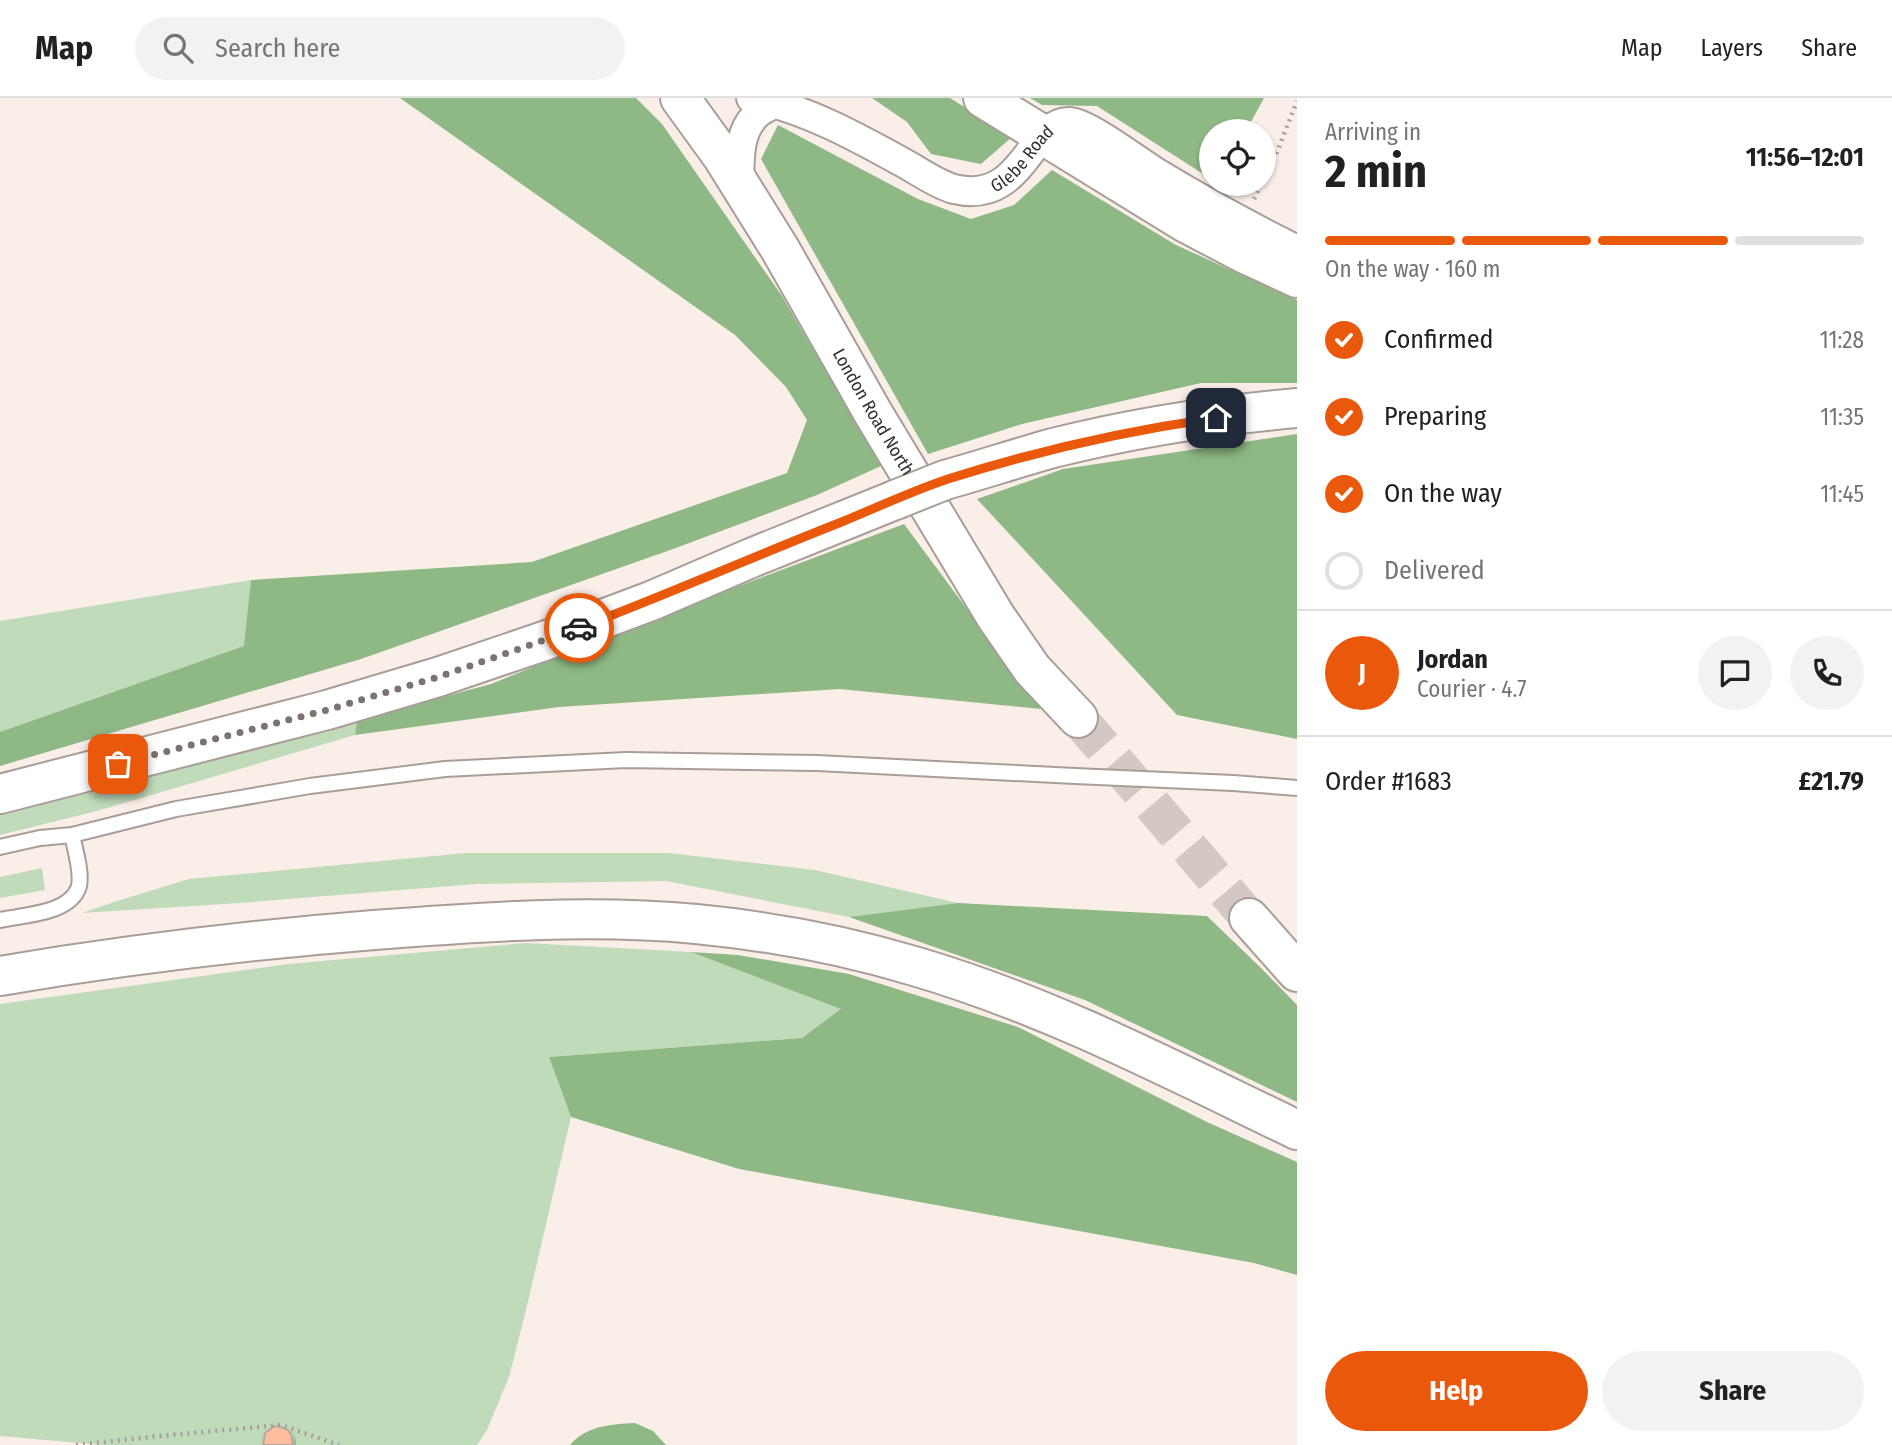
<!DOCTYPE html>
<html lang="en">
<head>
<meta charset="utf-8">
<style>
	:root { --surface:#fff; --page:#f2f2f2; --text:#202124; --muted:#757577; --line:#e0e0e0; --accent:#ea580c }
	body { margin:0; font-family:"Fira Sans Condensed",sans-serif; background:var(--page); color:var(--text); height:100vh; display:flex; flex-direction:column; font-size:26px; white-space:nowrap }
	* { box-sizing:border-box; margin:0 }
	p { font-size:23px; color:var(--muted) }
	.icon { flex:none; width:38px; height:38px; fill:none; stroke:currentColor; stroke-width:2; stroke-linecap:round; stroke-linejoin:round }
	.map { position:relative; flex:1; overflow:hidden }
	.side { display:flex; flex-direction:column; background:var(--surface); width:595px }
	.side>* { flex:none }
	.controls { position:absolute; left:1199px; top:21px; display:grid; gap:14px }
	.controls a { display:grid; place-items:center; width:77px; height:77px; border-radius:50%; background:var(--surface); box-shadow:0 2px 5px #0004; font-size:35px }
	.pin { position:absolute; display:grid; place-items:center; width:60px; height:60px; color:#fff; margin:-30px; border-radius:14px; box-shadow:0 4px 10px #0006 }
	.courier { position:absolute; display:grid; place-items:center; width:70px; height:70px; margin:-35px; border:5px solid #ea580c; border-radius:50%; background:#fff; color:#222; box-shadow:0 2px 9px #0007 }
	.head em { font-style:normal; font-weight:700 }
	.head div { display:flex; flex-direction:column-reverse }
	.head { display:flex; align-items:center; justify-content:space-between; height:119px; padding:0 28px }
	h1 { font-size:46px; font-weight:700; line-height:52px }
	.bar { display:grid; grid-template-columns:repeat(4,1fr); gap:10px 7px; align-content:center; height:84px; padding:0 28px }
	.bar i { height:9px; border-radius:5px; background:var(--line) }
	.bar .on { background:var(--accent) }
	.bar p { grid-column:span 4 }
	.line { display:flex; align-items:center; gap:18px; padding:0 28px; border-top:2px solid var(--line) }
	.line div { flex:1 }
	.round { display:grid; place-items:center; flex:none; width:74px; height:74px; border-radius:37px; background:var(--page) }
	ol { padding:0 28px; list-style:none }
	li { display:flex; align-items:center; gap:21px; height:77px }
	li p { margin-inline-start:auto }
	li .icon { padding:7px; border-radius:50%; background:var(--accent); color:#fff; stroke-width:4 }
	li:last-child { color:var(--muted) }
	li i { width:38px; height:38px; border:4px solid var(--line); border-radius:50% }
	.button { display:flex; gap:14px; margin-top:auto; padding:14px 28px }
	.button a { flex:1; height:80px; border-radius:42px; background:var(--accent); color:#fff; font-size:28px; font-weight:700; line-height:80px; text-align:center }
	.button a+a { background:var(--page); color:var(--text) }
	header { display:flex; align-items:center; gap:42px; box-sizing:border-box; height:98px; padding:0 35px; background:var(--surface); border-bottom:2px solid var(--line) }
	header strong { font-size:33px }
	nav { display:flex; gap:38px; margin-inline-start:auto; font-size:24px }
	.search { width:490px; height:63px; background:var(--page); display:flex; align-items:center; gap:18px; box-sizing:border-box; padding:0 24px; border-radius:38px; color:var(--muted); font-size:26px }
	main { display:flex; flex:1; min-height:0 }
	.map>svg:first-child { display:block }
</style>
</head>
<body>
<header>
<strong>Map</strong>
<div class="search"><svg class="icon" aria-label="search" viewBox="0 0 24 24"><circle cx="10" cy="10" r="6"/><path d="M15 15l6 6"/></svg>Search here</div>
<nav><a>Map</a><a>Layers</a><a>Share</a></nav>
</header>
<main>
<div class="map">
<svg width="1297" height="1347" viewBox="0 0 1297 1347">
	<defs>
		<filter id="shadow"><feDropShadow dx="4.5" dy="8" stdDeviation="3.5" flood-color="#0004"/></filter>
	</defs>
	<rect width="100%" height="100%" fill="#faeee8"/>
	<g fill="#c0dbba">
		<path d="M251,482L245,548L0,634V523Z"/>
		<path d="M357,622L355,637L97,713L0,737V713Z"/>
		<path d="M466,755H669L815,772L958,805L849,819L666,783L476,786L240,805L82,815L117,803L189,781Z"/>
		<path d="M42,770L45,792L0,800V779Z"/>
		<path d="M526,845L691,854L842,911L802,940L549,959L571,1019L527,1208L509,1279L487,1332L477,1347H102L0,1338V906L288,866Z"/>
	</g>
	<g fill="#8eb984">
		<path d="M400,0H636L662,26L782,198L881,368L817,397L673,451L361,561L0,668V634L244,548L251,482L532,464L787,375L807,322L786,289L735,237Z"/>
		<path d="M872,0H950L1012,39L981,66L931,56L907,24Z"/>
		<path d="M1030,0H1264L1246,33H1211V81L1097,8L1042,7Z"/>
		<path d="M778,27L918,101L971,121L1014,107L1052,72L1176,147L1297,202V285H1201L1022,326L928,356L761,61Z"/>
		<path d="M1297,336V641L1177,617L977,401L1063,371Z"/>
		<path d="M904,426L1041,611L840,591L559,609L355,637L357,622L491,586L659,518Z"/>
		<path d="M958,805L1207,818L1259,868L1297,907V1004L1085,902L849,819Z"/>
		<path d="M691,854L738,857L849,876L1018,929L1207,1024L1297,1064V1177L1254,1165L739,1071L571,1019L549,959L802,940L841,911Z"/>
		<path d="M635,1325L653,1333L666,1347H570C585,1328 612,1326 635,1325Z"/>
	</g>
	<path fill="#febd9c" stroke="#b4a8a3" stroke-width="2" filter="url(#shadow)" d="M278,1328L288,1332L291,1336L293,1347H263L265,1335L273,1329Z"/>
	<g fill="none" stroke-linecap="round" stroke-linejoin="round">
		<path stroke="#d3c8c3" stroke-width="38" stroke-dasharray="38 19" stroke-linecap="butt" d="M1078,620L1249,820"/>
		<g stroke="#a99d98" stroke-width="18">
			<g id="service">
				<path d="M1233,685L1297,690"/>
				<path d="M0,749L40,740L72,737L176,711L310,688L445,671L626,662L817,665L1075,678"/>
				<path d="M0,822C23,817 71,816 79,788C82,774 75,751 72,737"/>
			</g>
		</g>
		<g stroke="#a99d98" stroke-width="32">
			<g id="minor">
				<path id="s1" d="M751,0C804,10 855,38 902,64C919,73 936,86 954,91C1024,108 1030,22 1070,24C1088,25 1139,64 1157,75C1203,103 1249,128 1297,152"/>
				<path d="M739,84C740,61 738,36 755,18C760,12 769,9 775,5"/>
			</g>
		</g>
		<g stroke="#a99d98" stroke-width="42">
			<g id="primary">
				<path id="s2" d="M680,0L722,58L780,151L873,315L996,519L1032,571L1078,620"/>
				<path d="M983,0L1186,125L1243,155L1297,180"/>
				<path d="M1249,820L1297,874"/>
			</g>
		</g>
		<g stroke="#a99d98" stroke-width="42">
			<g id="motorway">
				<path d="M945,382C981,372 1017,360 1053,350C1133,330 1216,317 1297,310"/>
				<path d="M0,696L327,612L438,579L547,542L651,503L751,460L895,402"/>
				<path d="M0,878C124,857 249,842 374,832C480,824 590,816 696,826C769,833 844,847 914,868C1048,907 1172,972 1297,1032"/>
			</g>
		</g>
		<g stroke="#a79e99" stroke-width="4.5" stroke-dasharray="2 5" stroke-linecap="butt">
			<path d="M1264,81L1277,54L1297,3"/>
			<path d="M1254,101L1261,86"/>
			<path d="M76,1347L159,1338L281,1327L339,1347"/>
		</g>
		<use href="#service" stroke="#fff" stroke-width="14"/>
		<use href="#minor" stroke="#fff" stroke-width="28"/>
		<use href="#primary" stroke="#fff" stroke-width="38"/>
		<use href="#motorway" stroke="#fff" stroke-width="38"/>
		<g stroke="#a99d98" stroke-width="18" stroke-linecap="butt">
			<path id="service-bridge" d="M1075,678L1233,685"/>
		</g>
		<g stroke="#a99d98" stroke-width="42" stroke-linecap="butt">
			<path id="motorway-bridge" d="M895,402L945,382"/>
		</g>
		<use href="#service-bridge" stroke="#fff" stroke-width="14"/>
		<use href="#motorway-bridge" stroke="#fff" stroke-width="38"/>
	</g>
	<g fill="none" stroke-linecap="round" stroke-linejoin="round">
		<path stroke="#7b7370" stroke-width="7" stroke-dasharray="0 12.6" d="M118,666L327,612L438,579L579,530"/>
		<path stroke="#ea580c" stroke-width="9" d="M579,530C668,496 755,458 844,423C878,409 912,393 948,381C1036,353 1125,333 1216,320"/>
	</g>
	<g text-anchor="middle" stroke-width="5" stroke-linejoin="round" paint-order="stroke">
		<g font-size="18" fill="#36312f" stroke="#faeee8">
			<text dy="6" stroke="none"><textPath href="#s1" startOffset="304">Glebe Road</textPath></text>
			<text dy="6" stroke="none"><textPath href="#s2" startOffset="369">London Road North</textPath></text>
		</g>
	</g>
</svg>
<div class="controls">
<a><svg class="icon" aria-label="locate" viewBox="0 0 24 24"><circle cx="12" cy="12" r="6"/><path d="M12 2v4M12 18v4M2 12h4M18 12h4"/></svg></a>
</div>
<div class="pin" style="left:118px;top:666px;background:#ea580c"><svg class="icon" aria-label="bag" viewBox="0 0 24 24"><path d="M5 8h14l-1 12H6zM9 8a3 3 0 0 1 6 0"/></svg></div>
<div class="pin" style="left:1216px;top:320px;background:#1f2937"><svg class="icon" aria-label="home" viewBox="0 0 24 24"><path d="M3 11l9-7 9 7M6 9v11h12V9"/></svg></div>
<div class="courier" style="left:579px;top:530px"><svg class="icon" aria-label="car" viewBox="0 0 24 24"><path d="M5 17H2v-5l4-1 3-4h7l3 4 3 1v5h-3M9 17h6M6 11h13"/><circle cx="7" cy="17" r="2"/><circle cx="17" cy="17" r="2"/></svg></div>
</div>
<section class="side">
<div class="head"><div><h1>2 min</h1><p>Arriving in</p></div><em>11:56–12:01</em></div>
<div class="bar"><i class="on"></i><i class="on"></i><i class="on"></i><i></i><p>On the way · 160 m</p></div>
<ol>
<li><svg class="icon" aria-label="check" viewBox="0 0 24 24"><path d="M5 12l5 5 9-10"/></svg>Confirmed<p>11:28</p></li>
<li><svg class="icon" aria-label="check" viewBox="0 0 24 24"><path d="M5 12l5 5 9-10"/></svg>Preparing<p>11:35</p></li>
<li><svg class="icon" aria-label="check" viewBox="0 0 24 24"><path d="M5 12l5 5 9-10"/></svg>On the way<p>11:45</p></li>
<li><i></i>Delivered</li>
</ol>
<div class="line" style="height:126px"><b class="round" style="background:var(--accent);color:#fff">J</b><div><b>Jordan</b><p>Courier · 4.7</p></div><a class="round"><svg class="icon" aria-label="chat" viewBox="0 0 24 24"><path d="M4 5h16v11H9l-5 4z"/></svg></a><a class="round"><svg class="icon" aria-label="phone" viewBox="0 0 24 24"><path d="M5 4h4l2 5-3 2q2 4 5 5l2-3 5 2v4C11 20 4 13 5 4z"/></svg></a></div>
<div class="line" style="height:91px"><div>Order #1683</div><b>£21.79</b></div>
<div class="button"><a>Help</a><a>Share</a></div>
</section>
</main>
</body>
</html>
